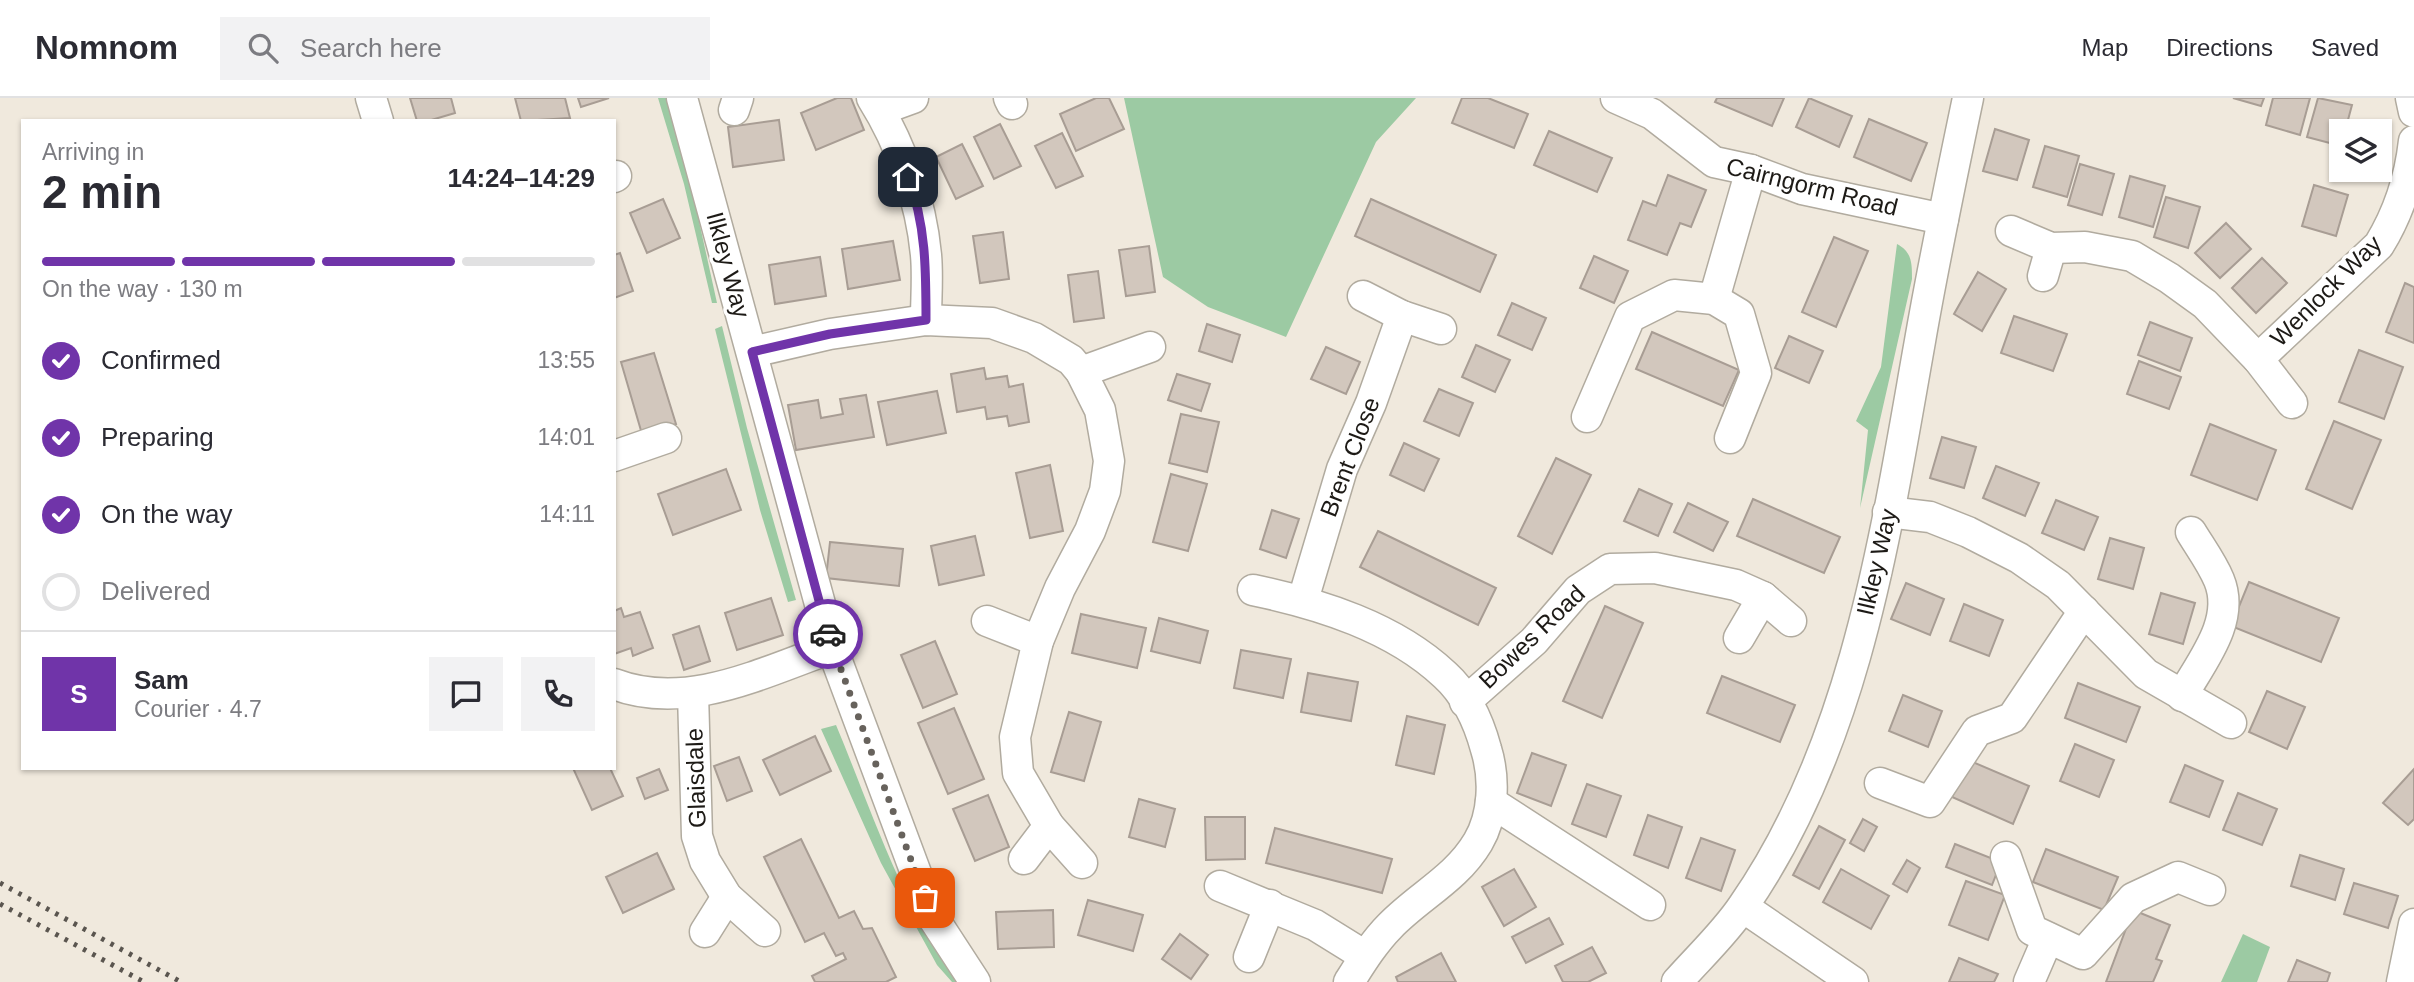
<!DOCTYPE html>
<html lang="en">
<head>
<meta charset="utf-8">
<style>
	:root { --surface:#fff; --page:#f2f2f3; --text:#2b2b33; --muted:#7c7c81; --line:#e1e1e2; --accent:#7034a9 }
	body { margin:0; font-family:Helvetica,sans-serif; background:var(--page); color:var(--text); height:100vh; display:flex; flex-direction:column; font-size:26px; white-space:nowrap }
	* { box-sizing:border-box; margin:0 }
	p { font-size:23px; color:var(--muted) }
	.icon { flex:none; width:38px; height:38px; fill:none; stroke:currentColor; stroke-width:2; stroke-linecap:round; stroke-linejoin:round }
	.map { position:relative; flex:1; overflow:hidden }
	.side { position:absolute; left:21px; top:21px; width:595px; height:651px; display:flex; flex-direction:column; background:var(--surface); border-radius:0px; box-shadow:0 2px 5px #0004 }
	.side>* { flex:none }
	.buttons { position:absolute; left:2329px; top:21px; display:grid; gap:14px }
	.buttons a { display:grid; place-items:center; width:63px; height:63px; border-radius:0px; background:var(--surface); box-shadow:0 2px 5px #0004; font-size:35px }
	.pin { position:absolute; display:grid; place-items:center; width:60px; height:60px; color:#fff; margin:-30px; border-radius:14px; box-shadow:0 4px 10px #0006 }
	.courier { position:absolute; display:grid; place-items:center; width:70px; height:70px; margin:-35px; border:5px solid #7034a9; border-radius:50%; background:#fff; color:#222; box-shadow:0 2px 9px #0007 }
	.headline em { font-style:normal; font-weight:700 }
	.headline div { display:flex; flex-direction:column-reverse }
	.headline { display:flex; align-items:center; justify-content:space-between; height:119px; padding:0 21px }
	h1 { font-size:46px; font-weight:700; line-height:52px }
	.bar { display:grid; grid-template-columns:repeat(4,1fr); gap:10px 7px; align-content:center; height:84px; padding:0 21px }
	.bar i { height:9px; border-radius:5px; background:var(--line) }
	.bar .selected { background:var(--accent) }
	.bar p { grid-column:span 4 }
	.line { display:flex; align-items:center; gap:18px; padding:0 21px; border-top:2px solid var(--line) }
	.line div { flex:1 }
	.round { display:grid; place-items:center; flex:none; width:74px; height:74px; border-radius:0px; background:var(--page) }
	ol { padding:0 21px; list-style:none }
	li { display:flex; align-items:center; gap:21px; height:77px }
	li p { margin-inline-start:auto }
	li .icon { padding:7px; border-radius:50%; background:var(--accent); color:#fff; stroke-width:4 }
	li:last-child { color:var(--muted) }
	li i { width:38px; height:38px; border:4px solid var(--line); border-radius:50% }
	header { display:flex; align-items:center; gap:42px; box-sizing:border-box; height:98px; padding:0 35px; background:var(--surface); border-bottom:2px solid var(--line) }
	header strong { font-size:33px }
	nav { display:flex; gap:38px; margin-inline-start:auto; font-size:24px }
	.search { width:490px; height:63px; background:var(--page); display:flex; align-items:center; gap:18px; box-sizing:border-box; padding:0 24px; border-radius:0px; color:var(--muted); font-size:26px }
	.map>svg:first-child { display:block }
</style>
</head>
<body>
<header>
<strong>Nomnom</strong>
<div class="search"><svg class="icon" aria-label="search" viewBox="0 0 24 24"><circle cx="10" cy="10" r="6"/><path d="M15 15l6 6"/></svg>Search here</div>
<nav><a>Map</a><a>Directions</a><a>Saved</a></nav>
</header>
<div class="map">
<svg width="2414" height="884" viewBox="0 0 2414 884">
	<rect width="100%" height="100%" fill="#f0e9dd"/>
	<g fill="#9ccaa3">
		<path d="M658,0H668L697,114L717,205H712L684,86Z"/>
		<path d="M1124,0H1416L1376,44L1286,239L1208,209L1163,179Z"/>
		<path d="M1897,146C1912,154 1912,165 1912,181L1860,410L1868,332L1856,323L1881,269Z"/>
		<path d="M722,228L747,330L796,502L788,504L760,412L715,231Z"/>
		<path d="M836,627C872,713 902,810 960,884H952L937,867L881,765L821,631Z"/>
		<path d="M2243,836L2270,849L2257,884H2221Z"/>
	</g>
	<g fill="#d2c7bd" stroke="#a89d94" stroke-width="2">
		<path d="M410,0H451L455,15L428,23H417Z"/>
		<path d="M515,0H565L570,20L521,23Z"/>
		<path d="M578,0H609L581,9Z"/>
		<path d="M837,0H851L864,32L816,52L801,15Z"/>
		<path d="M1096,0H1109L1124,31L1076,53L1060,16Z"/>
		<path d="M1462,0H1488L1528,16L1514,50L1452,25Z"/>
		<path d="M1717,0H1784L1772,28L1715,4Z"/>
		<path d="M1809,0L1852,18L1839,49L1796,29Z"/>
		<path d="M2233,0H2264L2261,8Z"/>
		<path d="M2273,0H2310L2300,37L2266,27Z"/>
		<path d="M2318,0L2352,7L2345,33H2342L2341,48L2307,39Z"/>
		<path d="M1869,21L1927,45L1911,83L1854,59Z"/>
		<path d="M779,22L784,62L733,69L728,29Z"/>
		<path d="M1000,26L1021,68L994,81L974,39Z"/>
		<path d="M1995,31L2029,42L2017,82L1983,73Z"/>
		<path d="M1549,33L1612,60L1597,94L1534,67Z"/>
		<path d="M1062,35L1083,78L1056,90L1035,48Z"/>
		<path d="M962,46L983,88L956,101L936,59Z"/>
		<path d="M2045,48L2079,58L2067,99L2033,89Z"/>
		<path d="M2080,66L2114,76L2102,117L2068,107Z"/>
		<path d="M1668,77L1706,92L1691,129L1680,125L1667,157L1628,142L1643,103L1656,108Z"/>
		<path d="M2130,78L2165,88L2153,129L2119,119Z"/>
		<path d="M2314,87L2348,97L2336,138L2302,128Z"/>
		<path d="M2166,99L2200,109L2188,150L2154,139Z"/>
		<path d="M663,101L680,140L647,155L630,115Z"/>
		<path d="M1371,101L1496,157L1480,194L1355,138Z"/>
		<path d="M2226,125L2251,151L2220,180L2195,155Z"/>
		<path d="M1003,134L1009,181L980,185L973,138Z"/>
		<path d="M1834,139L1868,153L1836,229L1802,214Z"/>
		<path d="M893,143L900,182L848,191L842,151Z"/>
		<path d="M1149,148L1155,194L1126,198L1119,152Z"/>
		<path d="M620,155L633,193L614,200V157Z"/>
		<path d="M1594,158L1628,173L1614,205L1580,190Z"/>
		<path d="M820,159L826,198L775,206L769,167Z"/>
		<path d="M2262,160L2287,185L2256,215L2232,190Z"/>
		<path d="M1098,173L1104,220L1074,224L1068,177Z"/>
		<path d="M1978,174L2006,191L1982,233L1954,216Z"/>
		<path d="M2405,185L2414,189V245L2386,234Z"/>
		<path d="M1512,205L1546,220L1532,252L1498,237Z"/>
		<path d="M2014,218L2067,236L2053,273L2001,255Z"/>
		<path d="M2150,224L2192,240L2180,273L2138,257Z"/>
		<path d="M1207,226L1240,237L1232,264L1199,253Z"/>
		<path d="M1652,234L1739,272L1723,308L1636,271Z"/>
		<path d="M1789,238L1823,253L1809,285L1775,270Z"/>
		<path d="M1476,247L1510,262L1495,294L1462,279Z"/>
		<path d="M1326,249L1360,264L1346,296L1311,281Z"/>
		<path d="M2359,252L2403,269L2384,321L2339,304Z"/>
		<path d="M654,255L676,326L642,336L621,264Z"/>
		<path d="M2139,263L2181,279L2169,311L2127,296Z"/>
		<path d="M984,270L986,281L1007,278L1009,289L1023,286L1029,324L1009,328L1007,318L987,321L985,309L957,314L951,276Z"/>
		<path d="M1177,276L1210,286L1201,313L1168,302Z"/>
		<path d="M1439,291L1473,305L1459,338L1424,323Z"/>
		<path d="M937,293L946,335L887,347L878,304Z"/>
		<path d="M866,297L874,339L796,352L788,307L818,302L821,320L843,316L840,301Z"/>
		<path d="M1181,316L1219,324L1207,374L1169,365Z"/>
		<path d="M2334,323L2381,342L2352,411L2306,391Z"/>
		<path d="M2210,326L2276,352L2257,402L2191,377Z"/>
		<path d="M1942,339L1976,349L1964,390L1930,380Z"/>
		<path d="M1404,345L1439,361L1424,393L1390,377Z"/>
		<path d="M1556,360L1591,377L1552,456L1518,438Z"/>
		<path d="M1050,367L1063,433L1030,440L1016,375Z"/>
		<path d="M1996,368L2039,385L2025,418L1983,400Z"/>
		<path d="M726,371L741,412L673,437L658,396Z"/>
		<path d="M1171,376L1207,386L1188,453L1153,444Z"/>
		<path d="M1639,391L1672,406L1658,438L1624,423Z"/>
		<path d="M1753,401L1840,439L1824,475L1737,438Z"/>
		<path d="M2056,402L2098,419L2084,452L2042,435Z"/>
		<path d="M1688,405L1728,424L1713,453L1674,434Z"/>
		<path d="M1272,412L1299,421L1286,460L1260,451Z"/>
		<path d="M1378,433L1496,490L1478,527L1360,469Z"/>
		<path d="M975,438L984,477L939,487L931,448Z"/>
		<path d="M2110,440L2144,450L2133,491L2098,481Z"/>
		<path d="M830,444L903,451L899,488L826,480Z"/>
		<path d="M2249,484L2339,520L2321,564L2231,528Z"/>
		<path d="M1906,485L1944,501L1930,537L1891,521Z"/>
		<path d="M2161,495L2195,505L2183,546L2149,536Z"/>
		<path d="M771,500L783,537L737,552L725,515Z"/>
		<path d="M1964,506L2003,522L1989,558L1950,543Z"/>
		<path d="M1605,508L1643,525L1602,620L1563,603Z"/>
		<path d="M621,510L624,519L640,514L653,550L633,558L631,550L614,556V513Z"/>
		<path d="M1081,516L1146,530L1137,570L1072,555Z"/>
		<path d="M1159,520L1208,533L1200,565L1151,553Z"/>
		<path d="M699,528L710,563L684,572L673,537Z"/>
		<path d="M935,543L957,596L923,610L901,557Z"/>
		<path d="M1241,552L1291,561L1283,600L1234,590Z"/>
		<path d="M1308,575L1358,584L1351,623L1301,614Z"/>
		<path d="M1722,578L1795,607L1780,644L1707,615Z"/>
		<path d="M2078,585L2140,609L2126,644L2065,620Z"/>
		<path d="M2267,593L2305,609L2287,651L2249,634Z"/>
		<path d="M1903,597L1942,613L1928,649L1889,633Z"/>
		<path d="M954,610L984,681L948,696L918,625Z"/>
		<path d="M1069,614L1101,624L1084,683L1051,674Z"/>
		<path d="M1407,618L1445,627L1434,676L1396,667Z"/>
		<path d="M815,638L831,673L780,697L763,662Z"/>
		<path d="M2075,646L2114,662L2099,699L2060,683Z"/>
		<path d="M1532,655L1566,667L1551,708L1517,695Z"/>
		<path d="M739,659L752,693L727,703L714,668Z"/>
		<path d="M1968,662L2029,688L2013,726L1952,699Z"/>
		<path d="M2185,667L2223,683L2209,719L2170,704Z"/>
		<path d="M573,670H610L623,698L592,712Z"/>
		<path d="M659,671L668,692L645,701L637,680Z"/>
		<path d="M2414,671V721L2408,727L2383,705Z"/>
		<path d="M1587,686L1621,698L1606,739L1572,726Z"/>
		<path d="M2238,695L2277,711L2262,747L2223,732Z"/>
		<path d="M988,697L1009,749L975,763L953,711Z"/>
		<path d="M1139,701L1175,711L1165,749L1129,739Z"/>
		<path d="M1648,717L1682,729L1668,770L1634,757Z"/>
		<path d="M1205,719H1245V761L1206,762Z"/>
		<path d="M1863,721L1877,729L1864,753L1850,745Z"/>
		<path d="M1819,728L1845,742L1819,791L1793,777Z"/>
		<path d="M1275,730L1392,761L1382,795L1266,765Z"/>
		<path d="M1701,740L1735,752L1721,793L1686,780Z"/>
		<path d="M801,741L839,820L854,813L863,831L872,830L896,879L886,884H815L812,878L846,861L843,855L836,858L824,835L805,844L764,759Z"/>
		<path d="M1955,746L2001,764L1992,787L1946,769Z"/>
		<path d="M2046,751L2118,779L2104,812L2033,784Z"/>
		<path d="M657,755L674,791L623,815L606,779Z"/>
		<path d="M2300,757L2344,771L2335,802L2291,788Z"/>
		<path d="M1907,762L1920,770L1907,794L1893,786Z"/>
		<path d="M1514,771L1536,809L1504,828L1482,789Z"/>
		<path d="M1841,771L1889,798L1871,831L1823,804Z"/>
		<path d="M1966,783L2005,797L1988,842L1949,827Z"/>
		<path d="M2354,785L2398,798L2388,830L2344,816Z"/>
		<path d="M1088,802L1143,817L1133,853L1078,837Z"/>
		<path d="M1053,812L1054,849L998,851L996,814Z"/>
		<path d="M2133,812L2170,827L2156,861L2162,863L2153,884H2106Z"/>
		<path d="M1549,820L1563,846L1526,865L1512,839Z"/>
		<path d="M1180,836L1208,857L1191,881L1162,861Z"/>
		<path d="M1592,849L1606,875L1588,884H1563L1555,868Z"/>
		<path d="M1441,855L1456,884H1398L1396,879Z"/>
		<path d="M1959,860L1998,876L1994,884H1949Z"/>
		<path d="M2297,862L2330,875L2327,884H2288Z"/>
	</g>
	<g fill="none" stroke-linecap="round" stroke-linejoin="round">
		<g stroke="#b1ab9f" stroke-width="33">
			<g id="street">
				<path d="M371,0L378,23"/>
				<path d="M682,0L832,550L932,818L975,884"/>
				<path d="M872,0C901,46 921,103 926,157C928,178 926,201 926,222"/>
				<path d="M1009,0L1012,6"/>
				<path d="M1616,0L1652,16L1714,64L1751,72L1802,91L1943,121"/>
				<path d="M2411,0L2414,14"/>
				<path d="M734,12L738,0"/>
				<path d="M880,12L913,0"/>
				<path d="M614,79L616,78"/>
				<path d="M2011,133L2051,150L2085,149L2132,158L2169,180L2205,206L2258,261L2292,305"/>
				<path d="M2043,178L2051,150"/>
				<path d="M1363,198L1402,218L1441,231"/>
				<path d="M1714,201L1751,72"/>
				<path d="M752,254L830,236L926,222L992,225L1034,240L1071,262L1081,274L1100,312L1109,363L1105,393L1090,433L1060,490L1038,543L1015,639L1018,675L1049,728L1082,765"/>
				<path d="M2258,261L2379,147C2398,116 2410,79 2414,43"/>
				<path d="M1081,274L1150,249"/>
				<path d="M1587,319L1630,219L1674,197L1714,201L1739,216L1756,275L1730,340"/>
				<path d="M614,358L666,340"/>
				<path d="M1888,414L1930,419L1968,434L2019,460L2058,487L2146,576L2231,625"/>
				<path d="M1253,492C1320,506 1394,529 1445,577C1466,596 1479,625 1486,651C1495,680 1494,717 1478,744C1456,781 1419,798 1390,828C1374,844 1361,865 1349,884"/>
				<path d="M1303,502L1342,371L1371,305L1402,218"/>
				<path d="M987,523L1038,543"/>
				<path d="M1739,540L1763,499"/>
				<path d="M614,586C687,614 763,574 832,550"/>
				<path d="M693,595L697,738L705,763L727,799L765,833"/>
				<path d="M2182,598C2201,564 2236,523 2219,482C2212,465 2200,449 2191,434"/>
				<path d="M1465,604L1534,543L1578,492L1610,471L1655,470L1736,487L1763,499L1791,523"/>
				<path d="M1880,685L1930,704L1977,633L2012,620L2084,513"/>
				<path d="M1491,704L1650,807"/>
				<path d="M2006,759L2032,832L2083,856L2133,800L2178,779L2210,792"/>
				<path d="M1024,761L1049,728"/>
				<path d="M1220,788L1315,827L1365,858"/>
				<path d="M1743,809L1853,884"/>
				<path d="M705,834L727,799"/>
				<path d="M1249,859L1270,807"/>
				<path d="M1677,884C1699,859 1725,835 1743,808C1856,646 1886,434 1920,243C1934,162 1951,81 1968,0"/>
				<path d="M2029,884L2048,840"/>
				<path d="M2402,884L2414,826"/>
			</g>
		</g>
		<use href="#street" stroke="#fff" stroke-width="30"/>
		<g stroke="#5a554f" stroke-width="5" stroke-dasharray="3.5 7" stroke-linecap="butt">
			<path d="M0,785L181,884"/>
			<path d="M0,806L144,884"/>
		</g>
	</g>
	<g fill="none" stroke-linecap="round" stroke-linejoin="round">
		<path stroke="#67625c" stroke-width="7" stroke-dasharray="0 12.6" d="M828,536L925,800"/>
		<path stroke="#7034a9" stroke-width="9" d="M828,536L752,254L830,236L926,222C926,173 926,126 908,79"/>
	</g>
	<g text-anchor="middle" stroke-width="7" stroke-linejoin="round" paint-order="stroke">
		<g font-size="24" fill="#1d1a16" stroke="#fff">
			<text transform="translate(1812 89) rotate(14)" y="8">Cairngorm Road</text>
			<text transform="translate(728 167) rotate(75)" y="8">Ilkley Way</text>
			<text transform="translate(2326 193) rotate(-45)" y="8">Wenlock Way</text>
			<text transform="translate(1350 359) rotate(-69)" y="8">Brent Close</text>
			<text transform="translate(1877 464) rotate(-77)" y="8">Ilkley Way</text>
			<text transform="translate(1532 539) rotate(-44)" y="8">Bowes Road</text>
			<text transform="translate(696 680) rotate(-92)" y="8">Glaisdale</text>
		</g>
	</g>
</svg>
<div class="buttons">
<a><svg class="icon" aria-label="layers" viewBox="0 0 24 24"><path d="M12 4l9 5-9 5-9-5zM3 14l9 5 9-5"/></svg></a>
</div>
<div class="pin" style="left:925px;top:800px;background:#ea580c"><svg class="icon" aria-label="bag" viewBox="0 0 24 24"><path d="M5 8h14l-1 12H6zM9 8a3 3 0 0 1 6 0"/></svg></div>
<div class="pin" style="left:908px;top:79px;background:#1f2937"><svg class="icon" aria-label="home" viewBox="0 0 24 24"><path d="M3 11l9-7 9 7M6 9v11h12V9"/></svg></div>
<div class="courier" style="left:828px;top:536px"><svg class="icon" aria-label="car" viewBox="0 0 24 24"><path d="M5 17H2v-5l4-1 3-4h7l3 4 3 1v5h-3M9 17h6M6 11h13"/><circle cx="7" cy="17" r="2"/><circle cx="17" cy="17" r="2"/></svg></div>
<section class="side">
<div class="headline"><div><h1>2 min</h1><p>Arriving in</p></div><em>14:24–14:29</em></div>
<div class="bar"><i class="selected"></i><i class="selected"></i><i class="selected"></i><i></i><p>On the way · 130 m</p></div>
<ol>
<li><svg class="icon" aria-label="check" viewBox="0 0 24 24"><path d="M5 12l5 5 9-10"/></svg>Confirmed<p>13:55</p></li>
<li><svg class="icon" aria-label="check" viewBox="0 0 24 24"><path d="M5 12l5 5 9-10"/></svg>Preparing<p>14:01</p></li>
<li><svg class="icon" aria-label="check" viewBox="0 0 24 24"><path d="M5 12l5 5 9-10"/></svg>On the way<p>14:11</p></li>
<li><i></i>Delivered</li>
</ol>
<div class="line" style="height:126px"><b class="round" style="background:var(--accent);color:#fff">S</b><div><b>Sam</b><p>Courier · 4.7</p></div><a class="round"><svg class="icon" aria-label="chat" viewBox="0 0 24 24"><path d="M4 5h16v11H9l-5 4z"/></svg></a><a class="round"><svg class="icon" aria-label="phone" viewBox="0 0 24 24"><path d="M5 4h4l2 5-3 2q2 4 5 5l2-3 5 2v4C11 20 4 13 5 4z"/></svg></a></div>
</section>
</div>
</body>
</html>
